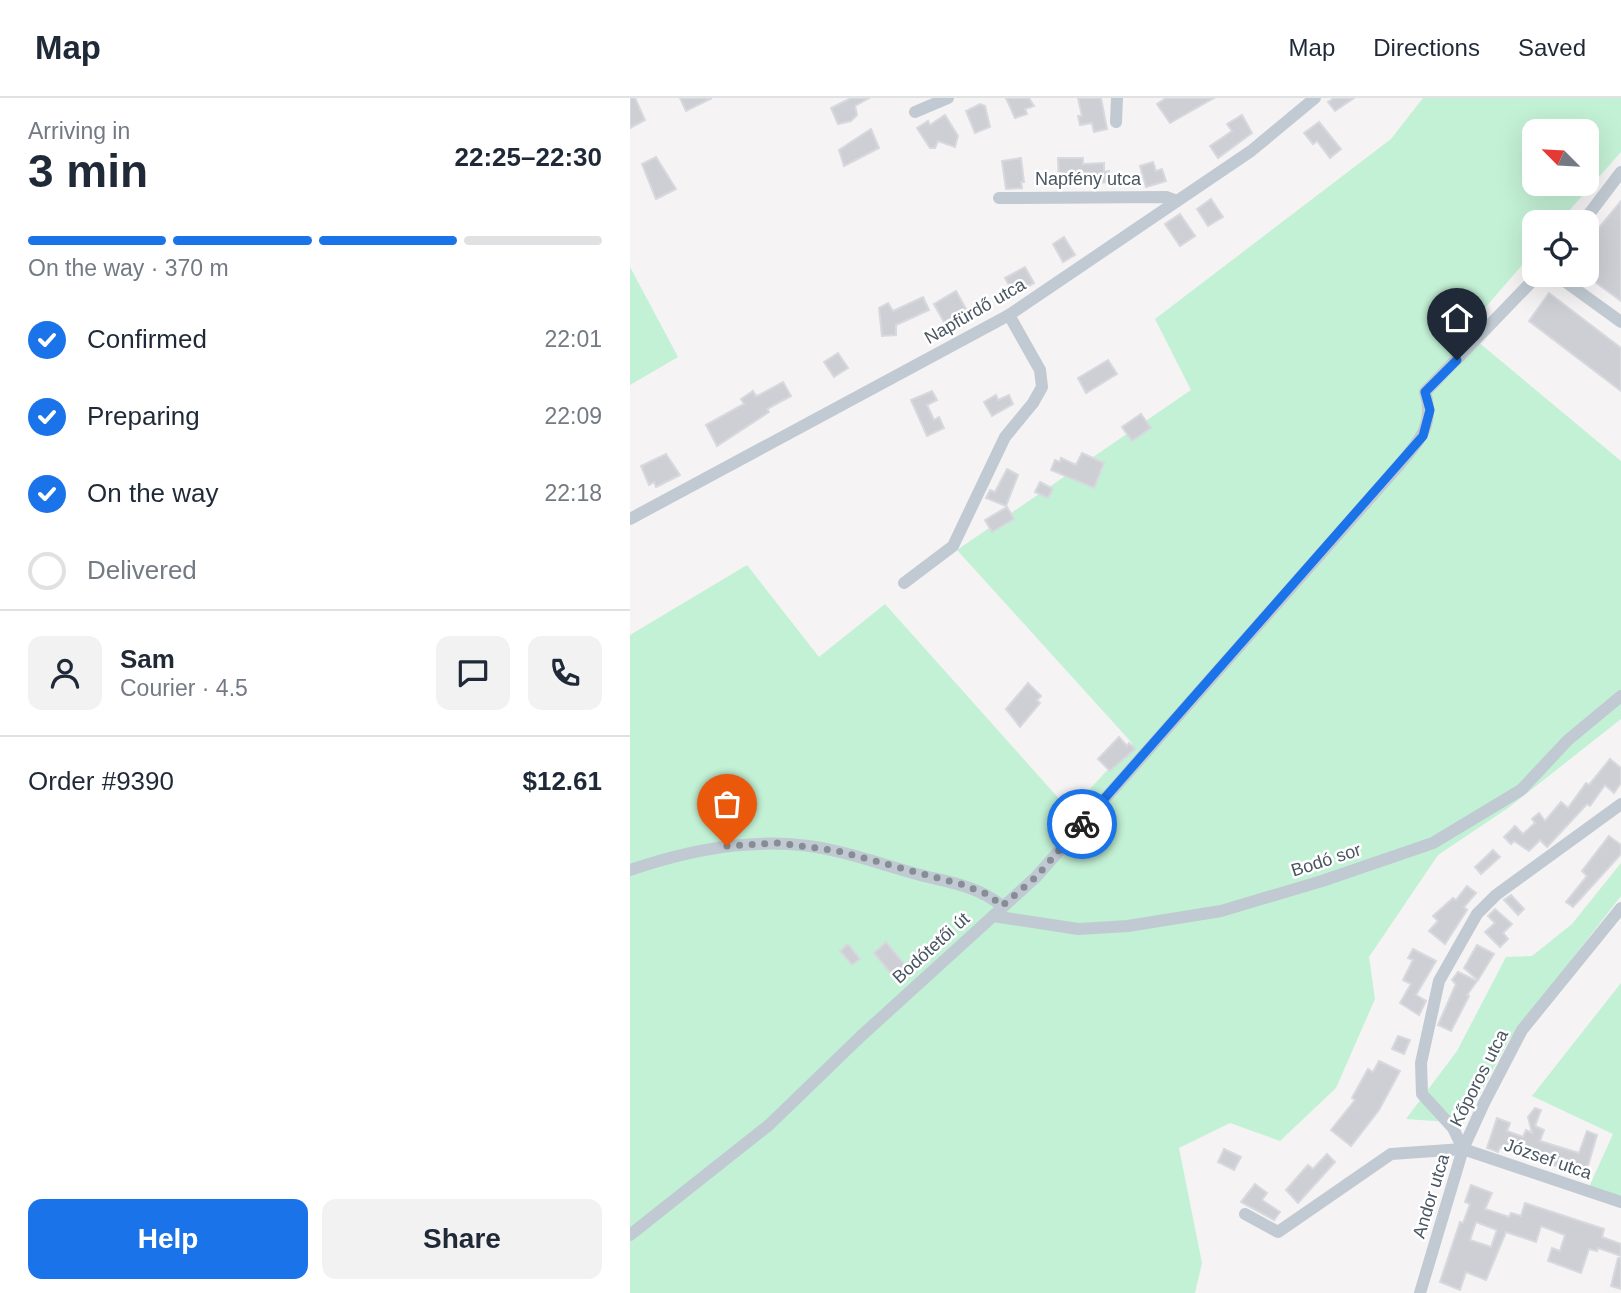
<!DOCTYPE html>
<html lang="en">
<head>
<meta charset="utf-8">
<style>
	:root { --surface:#fff; --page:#f2f2f3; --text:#1f2937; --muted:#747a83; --line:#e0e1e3; --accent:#1a73e8 }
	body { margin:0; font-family:Arial,sans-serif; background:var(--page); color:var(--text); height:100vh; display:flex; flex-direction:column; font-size:26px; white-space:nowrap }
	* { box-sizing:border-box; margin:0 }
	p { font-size:23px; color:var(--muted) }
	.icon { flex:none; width:38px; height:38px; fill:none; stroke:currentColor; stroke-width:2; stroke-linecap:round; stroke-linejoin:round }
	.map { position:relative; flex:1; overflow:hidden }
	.drawer { display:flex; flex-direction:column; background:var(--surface); width:630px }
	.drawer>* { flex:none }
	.needle { width:46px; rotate:294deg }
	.controls { position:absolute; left:892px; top:21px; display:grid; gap:14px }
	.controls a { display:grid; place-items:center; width:77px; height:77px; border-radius:14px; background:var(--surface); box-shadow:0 7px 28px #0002; font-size:35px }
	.pin { position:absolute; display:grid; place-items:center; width:60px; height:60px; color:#fff; margin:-72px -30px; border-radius:50% 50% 50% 0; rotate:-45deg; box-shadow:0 0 7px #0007 }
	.pin .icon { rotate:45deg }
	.courier { position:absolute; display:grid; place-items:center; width:70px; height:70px; margin:-35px; border:5px solid #1a73e8; border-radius:50%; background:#fff; color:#222; box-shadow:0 2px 9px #0007 }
	.summary em { font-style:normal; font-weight:600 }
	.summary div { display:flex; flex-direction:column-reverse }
	.summary { display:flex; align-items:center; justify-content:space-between; height:119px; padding:0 28px }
	h1 { font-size:46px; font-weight:600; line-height:52px }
	.bar { display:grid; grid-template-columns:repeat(4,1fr); gap:10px 7px; align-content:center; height:84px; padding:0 28px }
	.bar i { height:9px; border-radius:5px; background:var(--line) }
	.bar .on { background:var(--accent) }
	.bar p { grid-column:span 4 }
	.line { display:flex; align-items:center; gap:18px; padding:0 28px; border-top:2px solid var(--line) }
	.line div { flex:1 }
	.round { display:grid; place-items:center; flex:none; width:74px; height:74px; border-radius:14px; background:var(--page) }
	ol { padding:0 28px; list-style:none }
	li { display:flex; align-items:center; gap:21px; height:77px }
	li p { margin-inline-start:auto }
	li .icon { padding:7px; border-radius:50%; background:var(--accent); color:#fff; stroke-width:4 }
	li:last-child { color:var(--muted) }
	li i { width:38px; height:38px; border:4px solid var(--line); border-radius:50% }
	.button { display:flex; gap:14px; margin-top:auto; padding:14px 28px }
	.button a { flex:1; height:80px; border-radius:14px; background:var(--accent); color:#fff; font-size:28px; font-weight:600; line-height:80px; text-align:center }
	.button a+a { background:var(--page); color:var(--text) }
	header { display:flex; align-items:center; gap:42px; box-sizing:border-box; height:98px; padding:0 35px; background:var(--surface); border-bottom:2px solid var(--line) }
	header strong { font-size:33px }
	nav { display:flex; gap:38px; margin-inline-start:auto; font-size:24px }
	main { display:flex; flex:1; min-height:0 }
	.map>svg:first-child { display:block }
</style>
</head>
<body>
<header>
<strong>Map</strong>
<nav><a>Map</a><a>Directions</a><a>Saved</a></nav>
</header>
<main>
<section class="drawer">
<div class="summary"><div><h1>3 min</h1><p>Arriving in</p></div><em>22:25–22:30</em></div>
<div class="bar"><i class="on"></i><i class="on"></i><i class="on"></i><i></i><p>On the way · 370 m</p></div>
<ol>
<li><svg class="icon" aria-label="check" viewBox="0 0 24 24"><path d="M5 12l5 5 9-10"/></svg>Confirmed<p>22:01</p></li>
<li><svg class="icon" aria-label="check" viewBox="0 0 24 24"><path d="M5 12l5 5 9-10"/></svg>Preparing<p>22:09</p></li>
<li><svg class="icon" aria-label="check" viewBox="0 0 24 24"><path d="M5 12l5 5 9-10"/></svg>On the way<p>22:18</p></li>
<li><i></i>Delivered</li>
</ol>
<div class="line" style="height:126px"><a class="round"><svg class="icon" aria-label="person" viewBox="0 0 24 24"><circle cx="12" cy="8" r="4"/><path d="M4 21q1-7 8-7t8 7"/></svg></a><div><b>Sam</b><p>Courier · 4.5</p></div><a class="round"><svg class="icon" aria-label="chat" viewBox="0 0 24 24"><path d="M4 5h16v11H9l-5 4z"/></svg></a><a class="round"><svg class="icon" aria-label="phone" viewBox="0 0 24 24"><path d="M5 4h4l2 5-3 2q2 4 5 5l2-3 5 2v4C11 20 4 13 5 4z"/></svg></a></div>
<div class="line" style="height:91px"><div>Order #9390</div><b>$12.61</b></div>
<div class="button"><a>Help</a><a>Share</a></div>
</section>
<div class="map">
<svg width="991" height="1195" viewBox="0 0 991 1195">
	<rect width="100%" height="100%" fill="#f5f3f3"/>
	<g fill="#c3f1d5" fill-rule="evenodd">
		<path d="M793,0H991V54L929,124H905V152L835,233L991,363V621L878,710L808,757L739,859L745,901L706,990L650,1043L600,1025L549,1050L572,1165L565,1195H0V537L117,467L189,559L255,506L440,713L502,645L327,452L561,292L525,221L761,41ZM905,33H957V86H905Z"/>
		<path d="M0,169L48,259L0,287Z"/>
		<path d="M991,765V798L879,942L834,1025L776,1021L827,953L876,859L902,858L942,826Z"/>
		<path d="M991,885V1109L955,1098L983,1036L902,998Z"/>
	</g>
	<g fill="#cdcfd5" stroke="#d7d9de" stroke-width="2" fill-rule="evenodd">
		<path d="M0,0H5L15,22L0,30Z"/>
		<path d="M50,0H82L56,13Z"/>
		<path d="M221,0H239L225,8L227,17L221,23L208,26L201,10Z"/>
		<path d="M376,0H399L404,8L395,11L397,16L385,20Z"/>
		<path d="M448,0H471L477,31L464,34L462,25L450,27L448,18H452Z"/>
		<path d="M536,0H584L540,25L527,6Z"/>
		<path d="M704,0H724L705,13L698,4Z"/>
		<path d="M350,6L355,8L360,29L345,35L336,13Z"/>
		<path d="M315,17L328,38L325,49L308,43L305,50H300L287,30L298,23L300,27Z"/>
		<path d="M612,17L622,35L588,60L580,48L602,33L597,26Z"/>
		<path d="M689,24L711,51L700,60L687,43L683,46L674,35Z"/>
		<path d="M241,31L249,50L214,68L209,52Z"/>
		<path d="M26,59L46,91L26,101L12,66Z"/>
		<path d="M391,60L394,84H391L392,90L376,91L372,63Z"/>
		<path d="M428,60H453V66L474,65V74L479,73L480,84L429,87Z"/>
		<path d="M523,64L526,73L532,71L536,83L516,89L510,68Z"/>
		<path d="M581,101L593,119L578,128L567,111Z"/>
		<path d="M991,103V203L957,178V144Z"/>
		<path d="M550,116L565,138L550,148L535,126Z"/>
		<path d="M434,139L445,157L433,164L423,146Z"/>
		<path d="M395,169L404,185L384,196L375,180Z"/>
		<path d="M326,193L336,211L314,224L304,206Z"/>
		<path d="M919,195L991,250V293L899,223Z"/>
		<path d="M293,199L299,212L266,227V237L252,238L249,210L258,205L263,213Z"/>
		<path d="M208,255L218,270L204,279L194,264Z"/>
		<path d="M478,262L487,276L456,295L448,280Z"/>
		<path d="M153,284L161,298L137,311L139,314L87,348L76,327L114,306L111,301L123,293L126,298L129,297Z"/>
		<path d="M302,293L307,302L297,307L304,322L309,319L314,330L297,338L281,302Z"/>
		<path d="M366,297L368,302L379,297L383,306L362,318L354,304Z"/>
		<path d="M511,316L521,330L502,343L492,329Z"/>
		<path d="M452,355L474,365L464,390L421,372L425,362L430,364L431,360L446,367Z"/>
		<path d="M36,356L50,377L26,389L24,384L19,387L11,368Z"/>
		<path d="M377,371L388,377L376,408L356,400L360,392L365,394Z"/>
		<path d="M410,384L423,391L418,400L405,394Z"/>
		<path d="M377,409L384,421L362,434L355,422Z"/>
		<path d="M398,585L411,598L407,602L410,605L390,629L376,611Z"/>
		<path d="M489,639L497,648L499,645L505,651L480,673L468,661Z"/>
		<path d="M980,661L991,670V685L984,695L975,687L960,708L957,706L917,749L910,742L899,753L884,743L881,746L874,739L885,728L893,736L905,725L902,721L909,715L915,723L931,704L938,710L956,685L959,687Z"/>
		<path d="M979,738L991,747V756L943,809L936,804L957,778L952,773Z"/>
		<path d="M863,752L870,759L851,776L845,769Z"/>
		<path d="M837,788L846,795L834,809L837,812L815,846L799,833L808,823L803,818L823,800L826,802Z"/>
		<path d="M881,797L894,811L888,817L874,802Z"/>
		<path d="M865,811L882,826L873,835L878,841L870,849L855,834L865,825L858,818Z"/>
		<path d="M256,844L276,868L263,878L244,855Z"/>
		<path d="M218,846L230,861L222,867L210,853Z"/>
		<path d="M847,847L864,856L848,882L834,870Z"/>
		<path d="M783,851L806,863L786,897L796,903L789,917L770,905L781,886L773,882L783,862L778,860Z"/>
		<path d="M828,874L847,883L837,897L839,898L821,933L808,927L826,886L822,882Z"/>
		<path d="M768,938L780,942L774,956L762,951Z"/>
		<path d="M749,963L770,973L749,1012L721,1048L701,1032L725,1002L722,1000L738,971L743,974Z"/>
		<path d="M905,1010L911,1012L905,1028L914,1032L910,1043L949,1055L957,1033L967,1037L955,1078L923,1067L925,1061L909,1055L907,1063L870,1049L868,1054L857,1050L867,1020L880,1025L877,1033L893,1039L896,1032L902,1035L898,1019Z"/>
		<path d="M594,1051L611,1059L604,1072L588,1064Z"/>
		<path d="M697,1056L705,1064L668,1105L656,1092L678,1067L683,1071Z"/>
		<path d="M625,1086L637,1095L632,1102L650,1114L644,1122L611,1104Z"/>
		<path d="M841,1087L862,1095L855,1111L879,1119L881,1115L891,1118L895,1105L974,1131L972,1139L991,1146V1158L968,1150L967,1153L959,1151L951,1175L918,1163L922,1150L930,1153L935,1137L911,1128L906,1144L876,1134L856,1182L836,1174L830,1192L810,1184L830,1124L833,1125L840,1106L835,1104ZM846,1124L867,1132L861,1149L840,1142Z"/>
		<path d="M988,1160H991V1191L981,1188Z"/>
	</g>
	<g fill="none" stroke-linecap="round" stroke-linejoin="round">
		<g stroke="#c1cad2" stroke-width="12">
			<path d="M285,14L318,0"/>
			<path d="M486,24L487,0"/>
			<path d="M369,100L536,99L547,103"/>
			<path d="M953,124L991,74"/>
			<path d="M926,177L991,224"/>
			<path d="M0,421L379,217L621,53L685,0"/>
			<path d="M274,485L323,448L375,339L403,305L412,289L410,272L379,217"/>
			<path d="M0,772C68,749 140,736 210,754C235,760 258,768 283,775C314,784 346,786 372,808"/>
			<path d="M363,818L448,831L498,828L591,813L692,783L803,745L891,692L938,642L991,598"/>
			<path d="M833,1051L823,1030L792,996L791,965L809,883L847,816L866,797L991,706"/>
			<path d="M615,1116L648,1134L761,1056L833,1051L991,1104"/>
			<path d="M0,1137L139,1027L230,939L406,779L770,366C790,342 805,326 795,294L908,177"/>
			<path d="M790,1195L833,1051L854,1005L892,932L991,810"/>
		</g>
	</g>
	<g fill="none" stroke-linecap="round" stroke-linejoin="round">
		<path stroke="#868d94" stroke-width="7" stroke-dasharray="0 12.6" d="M97,748L149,745L208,753L334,787L359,797L372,808L406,779L452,726"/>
		<path stroke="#1a73e8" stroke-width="9" d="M452,726L793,338L800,312L795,294L827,262"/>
	</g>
	<g text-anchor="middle" stroke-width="5" stroke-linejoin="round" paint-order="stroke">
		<g font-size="18" fill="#4a5661" stroke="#fff">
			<text x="458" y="87">Napfény utca</text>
			<text transform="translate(345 213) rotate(-30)" y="6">Napfürdő utca</text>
			<text transform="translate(696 762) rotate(-18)" y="6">Bodó sor</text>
			<text transform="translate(301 850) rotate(-42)" y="6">Bodótetői út</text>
			<text transform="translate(849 980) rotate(-63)" y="6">Kőporos utca</text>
			<text transform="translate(918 1061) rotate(19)" y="6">József utca</text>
			<text transform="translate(801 1098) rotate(-73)" y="6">Andor utca</text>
		</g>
	</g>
</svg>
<div class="controls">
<a><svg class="needle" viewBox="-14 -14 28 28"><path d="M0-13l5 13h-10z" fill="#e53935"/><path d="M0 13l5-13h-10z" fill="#747a83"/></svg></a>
<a><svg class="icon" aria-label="locate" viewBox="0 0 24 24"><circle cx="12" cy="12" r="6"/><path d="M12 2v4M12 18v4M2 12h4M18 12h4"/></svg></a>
</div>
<div class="pin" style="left:97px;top:748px;background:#ea580c"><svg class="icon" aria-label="bag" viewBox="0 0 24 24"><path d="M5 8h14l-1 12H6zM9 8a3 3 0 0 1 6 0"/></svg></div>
<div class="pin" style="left:827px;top:262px;background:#1f2937"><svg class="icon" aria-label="home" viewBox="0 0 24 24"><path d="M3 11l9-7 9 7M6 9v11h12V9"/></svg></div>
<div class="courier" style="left:452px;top:726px"><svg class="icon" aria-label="bike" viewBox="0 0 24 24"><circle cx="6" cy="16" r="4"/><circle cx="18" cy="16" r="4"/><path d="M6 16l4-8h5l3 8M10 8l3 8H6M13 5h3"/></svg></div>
</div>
</main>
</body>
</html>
